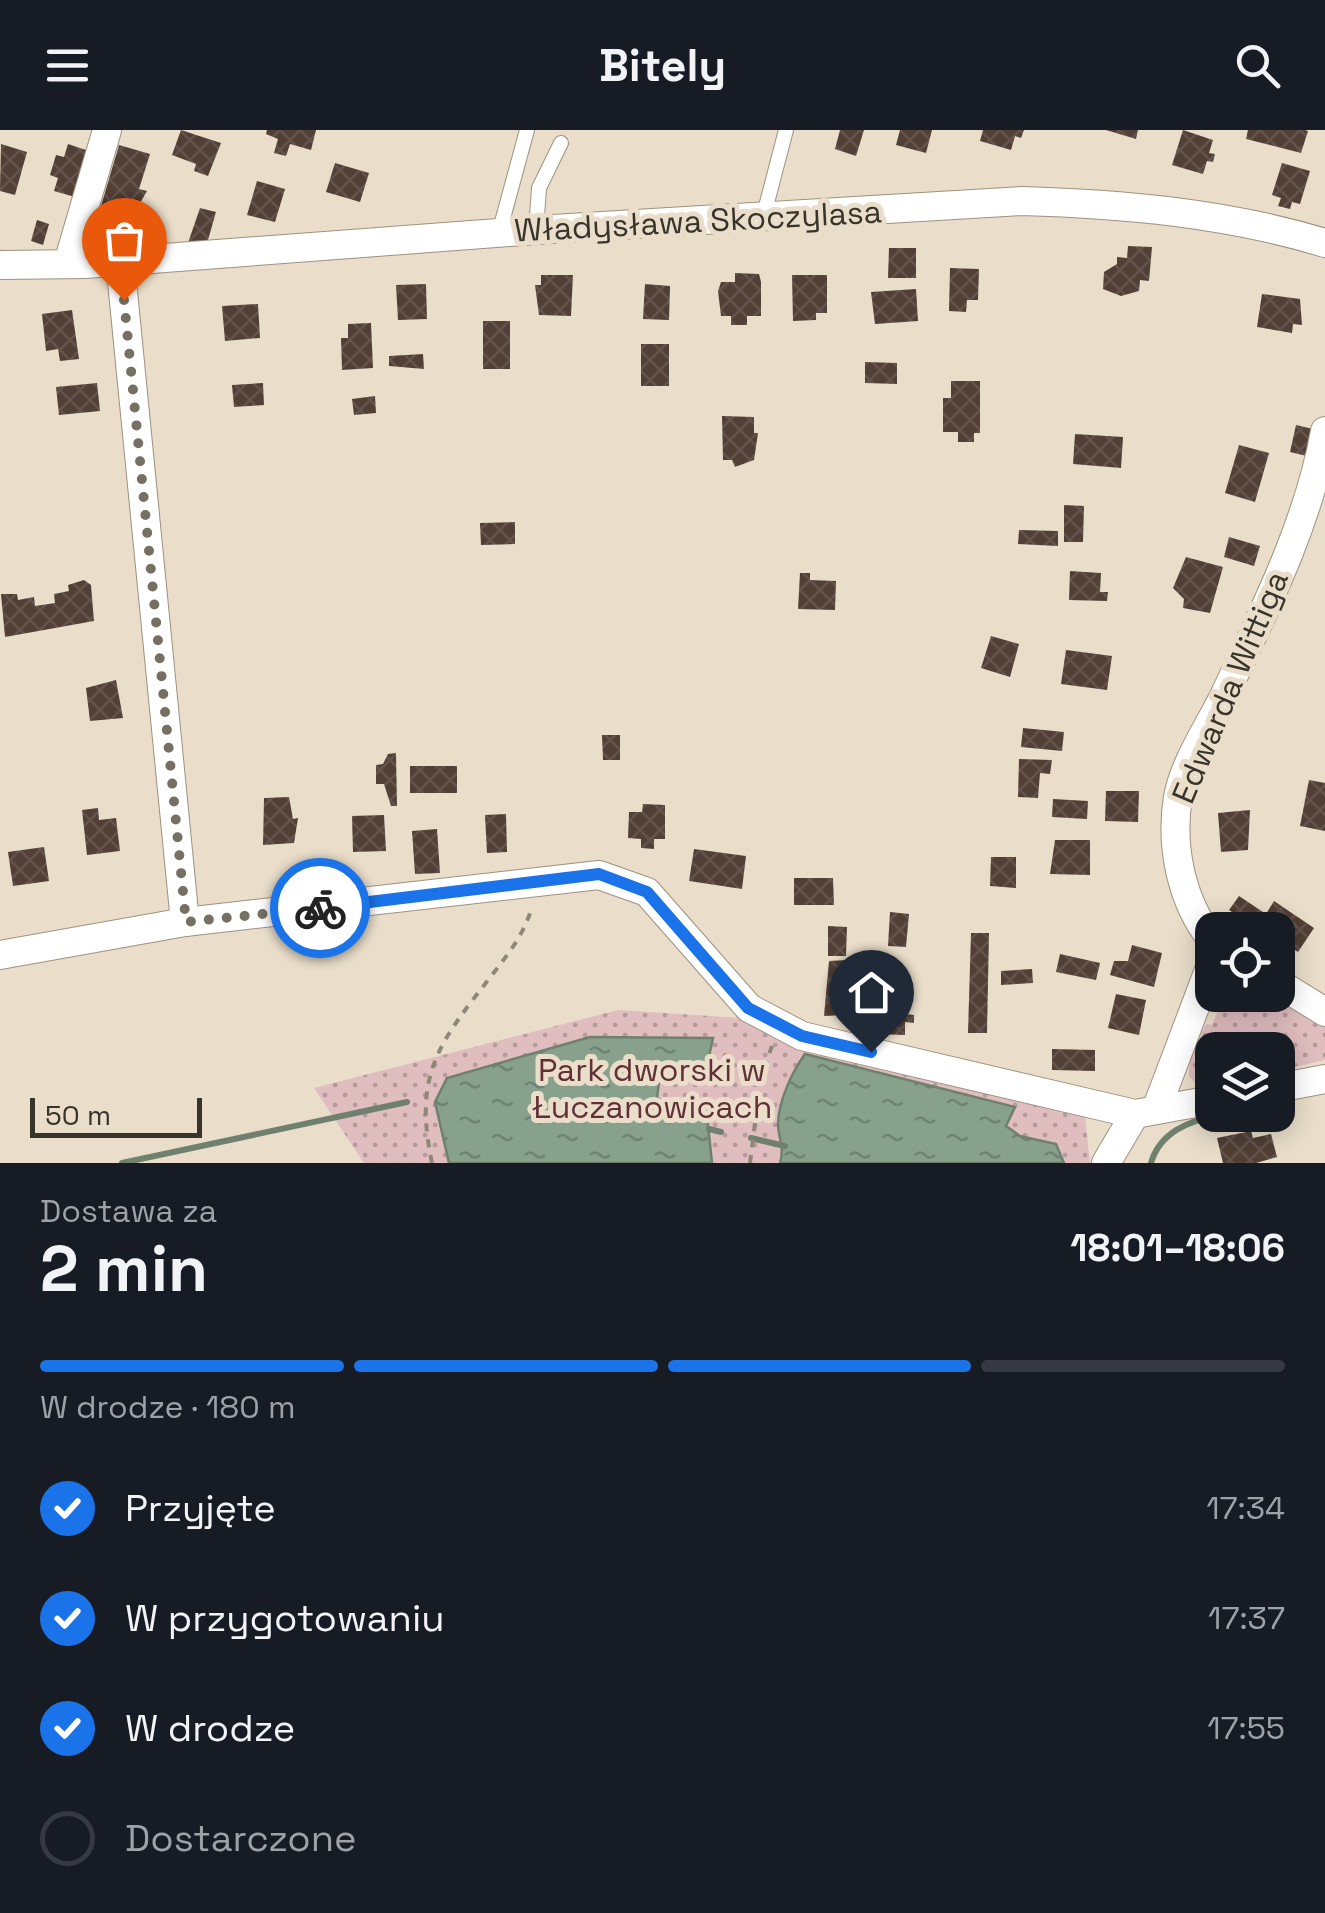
<!DOCTYPE html>
<html lang="pl">
<head>
<meta charset="utf-8">
<style>
	:root { --surface:#171b24; --page:#242831; --text:#f1f3f6; --muted:#9ea1a6; --line:#363941; --accent:#1a73e8 }
	body { margin:0; font-family:"Space Grotesk",sans-serif; background:var(--page); color:var(--text); height:100vh; display:flex; flex-direction:column; font-size:38px; white-space:nowrap }
	* { box-sizing:border-box; margin:0 }
	p { font-size:32px; color:var(--muted) }
	.icon { flex:none; width:55px; height:55px; fill:none; stroke:currentColor; stroke-width:2; stroke-linecap:round; stroke-linejoin:round }
	.map { position:relative; height:1033px; overflow:hidden }
	.side { display:flex; flex-direction:column; background:var(--surface); flex:1 }
	.side>* { flex:none }
	.fabs { position:absolute; left:1195px; top:782px; display:grid; gap:20px }
	.fabs a { display:grid; place-items:center; width:100px; height:100px; border-radius:20px; background:var(--surface); box-shadow:0 5px 25px #0003; font-size:50px }
	.scale { position:absolute; left:30px; bottom:25px; width:172px; box-sizing:border-box; padding-left:10px; border:5px solid #38342c; border-top:0; font-size:28px; line-height:35px; white-space:nowrap; color:#38342c; -webkit-text-stroke:8px #eadeca; paint-order:stroke }
	.pin { position:absolute; display:grid; place-items:center; width:85px; height:85px; color:#fff; margin:-102px -42px; border-radius:50% 50% 50% 0; rotate:-45deg; box-shadow:0 0 10px #0007 }
	.pin .icon { rotate:45deg }
	.courier { position:absolute; display:grid; place-items:center; width:100px; height:100px; margin:-50px; border:8px solid #1a73e8; border-radius:50%; background:#fff; color:#222; box-shadow:0 2px 12px #0007 }
	.headline em { font-style:normal; font-weight:700 }
	.headline div { display:flex; flex-direction:column-reverse }
	.headline { display:flex; align-items:center; justify-content:space-between; height:170px; padding:0 40px }
	h1 { font-size:65px; font-weight:700; line-height:75px }
	.bar { display:grid; grid-template-columns:repeat(4,1fr); gap:15px 10px; align-content:center; height:120px; padding:0 40px }
	.bar i { height:12px; border-radius:8px; background:var(--line) }
	.bar .active { background:var(--accent) }
	.bar p { grid-column:span 4 }
	ol { padding:0 40px; list-style:none }
	li { display:flex; align-items:center; gap:30px; height:110px }
	li p { margin-inline-start:auto }
	li .icon { padding:10px; border-radius:50%; background:var(--accent); color:#fff; stroke-width:4 }
	li:last-child { color:var(--muted) }
	li i { width:55px; height:55px; border:5px solid var(--line); border-radius:50% }
	header { display:flex; justify-content:space-between; align-items:center; height:130px; padding:0 40px; background:var(--surface); font-size:45px; font-weight:700 }
	.map>svg:first-child { display:block }
</style>
</head>
<body>
<header><svg class="icon" aria-label="menu" viewBox="0 0 24 24"><path d="M4 6h16M4 12h16M4 18h16"/></svg>Bitely<svg class="icon" aria-label="search" viewBox="0 0 24 24"><circle cx="10" cy="10" r="6"/><path d="M15 15l6 6"/></svg></header>
<div class="map">
<svg width="1325" height="1033" viewBox="0 0 1325 1033">
	<defs>
		<pattern id="green-dots" width="8" height="8" patternUnits="userSpaceOnUse" patternTransform="scale(2.5)"><rect width="8" height="8" fill="#e0bdbf"/><path d="M2 2h.1M6 6h.1" fill="none" stroke="#b79a9b" stroke-width="1.8" stroke-linecap="round"/></pattern>
		<pattern id="water-ripples" width="26" height="14" patternUnits="userSpaceOnUse" patternTransform="scale(2.5)"><rect width="26" height="14" fill="#87a18c"/><path d="M2 4q2-2 4 0t4 0M15 11q2-2 4 0t4 0" fill="none" stroke="#6f8473"/></pattern>
		<pattern id="building-cross-hatch" width="8" height="8" patternUnits="userSpaceOnUse" patternTransform="scale(2.5)"><rect width="8" height="8" fill="#523f36"/><path d="M0 0l8 8M0 8l8-8" fill="none" stroke="#63534b"/></pattern>
	</defs>
	<rect width="100%" height="100%" fill="#eadeca"/>
	<g fill="url(#green-dots)">
		<path d="M1218,865H1278L1325,892V930L1278,941V920H1212V956L1201,959L1189,946V929L1206,894L1212,895L1219,878L1213,875Z"/>
		<path d="M618,880L741,888L1047,973L1085,987L1090,1033H364L314,958Z"/>
	</g>
	<g fill="url(#water-ripples)" stroke="#6f806f" stroke-width="2.5">
		<path d="M590,907L713,908L706,940L660,941L657,969L706,976L712,1033H449L435,972L447,948Z"/>
		<path d="M805,924L1015,977L1006,996L1020,1006L1056,1014L1064,1033H780C785,1016 778,1009 778,993C779,970 792,942 805,924Z"/>
	</g>
	<g fill="none" stroke-linecap="round" stroke-linejoin="round">
		<g stroke="#6f806f" stroke-width="6">
			<path d="M709,999L721,1002"/>
			<path d="M751,1008L785,1016"/>
			<path d="M122,1033L407,972"/>
			<path d="M1151,1033C1160,1002 1189,991 1218,985"/>
		</g>
	</g>
	<g fill="url(#building-cross-hatch)">
		<path d="M181,0L221,13L208,46L194,41L196,34L172,25Z"/>
		<path d="M267,0H316L311,20L290,14L286,26L274,23L278,9L266,4Z"/>
		<path d="M840,0H864L856,26L835,19Z"/>
		<path d="M900,0H932L926,23L896,15Z"/>
		<path d="M983,0H1024L1021,8L1015,6L1011,20L980,11Z"/>
		<path d="M1106,0H1138L1136,9Z"/>
		<path d="M1183,0L1213,10L1209,23L1215,24L1213,32L1207,31L1203,44L1172,35Z"/>
		<path d="M1248,0H1305L1308,1L1301,23L1246,9Z"/>
		<path d="M1,14L27,22L15,65L0,61Z"/>
		<path d="M68,14L89,21L75,67L54,61L58,48L50,45L56,25L64,27Z"/>
		<path d="M119,15L150,24L139,59L147,61L133,85L101,76Z"/>
		<path d="M335,33L369,43L360,72L326,62Z"/>
		<path d="M1282,33L1310,41L1300,74L1292,72L1290,79L1278,76L1281,68L1272,65Z"/>
		<path d="M257,51L285,59L275,92L247,85Z"/>
		<path d="M200,78L216,82L208,110L188,113Z"/>
		<path d="M37,90L49,94L43,115L31,111Z"/>
		<path d="M1128,116L1152,117L1149,151L1140,150L1139,161L1121,166L1103,159L1104,142L1117,134V127L1127,128Z"/>
		<path d="M889,118H916V148H888Z"/>
		<path d="M950,138L979,139L978,170H967L966,182L949,181Z"/>
		<path d="M735,143L759,144L761,152V186H747V195H731V186H721L718,161L721,152H735Z"/>
		<path d="M541,145H573L571,186L539,185L535,155H541Z"/>
		<path d="M792,145H827V183H816V190L793,191Z"/>
		<path d="M426,154L427,189L398,190L396,155Z"/>
		<path d="M645,154L670,156L669,190L643,189Z"/>
		<path d="M916,159L918,191L875,194L871,162Z"/>
		<path d="M1262,164L1300,169L1302,195L1293,194L1292,203L1257,197Z"/>
		<path d="M258,174L260,208L225,211L222,176Z"/>
		<path d="M72,180L79,229L60,231L58,219L46,221L42,184Z"/>
		<rect x="483" y="191" width="27" height="48"/>
		<path d="M371,193L373,238L342,240L341,208H348V194Z"/>
		<rect x="641" y="214" width="28" height="42"/>
		<path d="M423,224L424,239L389,236V226Z"/>
		<path d="M865,232L897,233V254L865,253Z"/>
		<path d="M951,251H980V303H974V312H958V302H943V268H951Z"/>
		<path d="M97,253L100,281L59,285L56,257Z"/>
		<path d="M263,253L264,275L234,277L232,255Z"/>
		<path d="M375,266L376,283L354,285L352,269Z"/>
		<path d="M722,286L754,287V303H758L754,330L735,337L732,330H723Z"/>
		<path d="M1296,295L1313,299L1307,326L1290,322Z"/>
		<path d="M1075,304L1123,307L1121,338L1073,334Z"/>
		<path d="M1239,315L1269,323L1255,372L1225,363Z"/>
		<path d="M1064,375L1084,376L1083,412H1064Z"/>
		<path d="M515,392V414L481,415L480,393Z"/>
		<path d="M1019,400L1058,401V416L1018,414Z"/>
		<path d="M1229,407L1260,416L1254,436L1224,427Z"/>
		<path d="M1186,427L1223,437L1210,483L1183,478L1184,469L1173,458Z"/>
		<path d="M1070,441L1101,443L1100,462H1108L1107,471L1069,470Z"/>
		<path d="M800,443H810V450L836,451L835,480L798,479Z"/>
		<path d="M84,450L91,455L94,491L5,507L1,464H17L18,470L34,467L35,476L55,473L54,464L69,461L68,455Z"/>
		<path d="M991,506L1019,514L1010,547L981,538Z"/>
		<path d="M1066,520L1112,526L1107,560L1061,554Z"/>
		<path d="M116,550L123,588L90,591L86,558Z"/>
		<path d="M1023,598L1064,602L1062,621L1021,617Z"/>
		<path d="M602,605H620V630H603Z"/>
		<path d="M396,623L397,676H391L384,654H376V635L383,634L388,624Z"/>
		<path d="M1019,629L1052,630L1050,644L1040,643L1038,668L1018,667Z"/>
		<rect x="410" y="636" width="47" height="27"/>
		<path d="M1309,650L1325,653V701L1300,696Z"/>
		<path d="M1106,661H1139L1138,692L1105,691Z"/>
		<path d="M289,667L293,689L298,688L294,713L263,715L264,668Z"/>
		<path d="M1053,669L1088,671L1087,689L1052,687Z"/>
		<path d="M643,674L665,675V709H654V719L641,718V709L628,708L629,682H642Z"/>
		<path d="M98,678L99,690L116,688L120,721L87,725L82,680Z"/>
		<path d="M1250,680L1248,720L1221,722L1218,683Z"/>
		<path d="M506,684L507,722L487,723L485,685Z"/>
		<path d="M384,685L386,721L353,722L352,686Z"/>
		<path d="M437,699L440,743L415,744L412,701Z"/>
		<path d="M1055,710H1090V745L1050,744Z"/>
		<path d="M44,717L49,751L13,756L8,722Z"/>
		<path d="M694,719L746,726L742,759L689,751Z"/>
		<path d="M991,727H1016V758L990,756Z"/>
		<path d="M794,748H833L834,775H794Z"/>
		<path d="M1239,766L1266,784L1274,771L1314,798L1298,822L1278,809V800L1256,798L1229,780Z"/>
		<path d="M890,782L909,784L906,817L888,816Z"/>
		<path d="M828,796L847,797L846,826H828Z"/>
		<path d="M971,803H989L987,903H968Z"/>
		<path d="M1132,815L1162,823L1154,857L1110,845L1114,831H1128Z"/>
		<path d="M1060,824L1100,833L1096,850L1056,842Z"/>
		<path d="M847,830L848,885L824,886L829,831Z"/>
		<path d="M1032,839L1033,853L1001,855V841Z"/>
		<path d="M1116,864L1146,870L1139,905L1108,898Z"/>
		<path d="M876,869L906,870L905,884L914,885V893L905,892V905L876,904Z"/>
		<path d="M1052,919L1095,920V941L1052,940Z"/>
		<path d="M1251,1001L1253,1008L1271,1004L1277,1027L1256,1033H1223L1217,1008Z"/>
	</g>
	<g fill="none" stroke-linecap="round" stroke-linejoin="round">
		<g stroke="#9d927f" stroke-width="16">
			<g id="service">
				<path d="M763,88L786,0"/>
				<path d="M536,100L539,58L561,13"/>
				<path d="M499,103L527,0"/>
			</g>
		</g>
		<g stroke="#9d927f" stroke-width="30">
			<g id="minor">
				<path d="M120,131L185,792"/>
				<path d="M68,133L107,0"/>
				<path d="M0,135L85,134L536,100L1021,71C1124,74 1226,83 1325,113"/>
				<path d="M1212,810C1181,771 1170,716 1178,667C1184,633 1210,595 1225,564C1264,481 1309,392 1325,301"/>
				<path d="M0,825L185,792L599,745L647,762L749,878L802,906L1135,984L1212,970"/>
				<path d="M1278,853L1325,882"/>
				<path d="M1278,958L1325,949"/>
				<path d="M1156,980L1212,832"/>
				<path d="M1106,1033L1135,984"/>
			</g>
		</g>
		<g stroke="#8f8779" stroke-width="4" stroke-dasharray="8 8" stroke-linecap="butt">
			<path d="M432,1033C413,944 439,913 492,845C508,824 523,806 531,780"/>
			<path d="M750,1033L761,946L772,916"/>
		</g>
		<use href="#service" stroke="#fff" stroke-width="14"/>
		<use href="#minor" stroke="#fff" stroke-width="28"/>
	</g>
	<g fill="none" stroke-linecap="round" stroke-linejoin="round">
		<path stroke="#767063" stroke-width="10" stroke-dasharray="0 18" d="M124,170L186,792L320,778"/>
		<path stroke="#1a73e8" stroke-width="12" d="M320,778L599,744L647,762L748,878L802,906L871,922"/>
	</g>
	<g text-anchor="middle" stroke-width="10" stroke-linejoin="round" paint-order="stroke">
		<g font-size="32" fill="#38342c" stroke="#eadeca">
			<text transform="translate(698 91) rotate(-3)" y="11">Władysława Skoczylasa</text>
			<text transform="translate(1230 557) rotate(-67)" y="11">Edwarda Wittiga</text>
		</g>
		<g font-size="32" fill="#622f36" stroke="#eadeca">
			<text x="652" y="951">Park dworski w<tspan x="652" dy="37">Łuczanowicach</tspan></text>
		</g>
	</g>
</svg>
<div class="fabs">
<a><svg class="icon" aria-label="locate" viewBox="0 0 24 24"><circle cx="12" cy="12" r="6"/><path d="M12 2v4M12 18v4M2 12h4M18 12h4"/></svg></a>
<a><svg class="icon" aria-label="layers" viewBox="0 0 24 24"><path d="M12 4l9 5-9 5-9-5zM3 14l9 5 9-5"/></svg></a>
</div>
<div class="scale">50 m</div>
<div class="pin" style="left:124px;top:170px;background:#ea580c"><svg class="icon" aria-label="bag" viewBox="0 0 24 24"><path d="M5 8h14l-1 12H6zM9 8a3 3 0 0 1 6 0"/></svg></div>
<div class="pin" style="left:871px;top:922px;background:#1f2937"><svg class="icon" aria-label="home" viewBox="0 0 24 24"><path d="M3 11l9-7 9 7M6 9v11h12V9"/></svg></div>
<div class="courier" style="left:320px;top:778px"><svg class="icon" aria-label="bike" viewBox="0 0 24 24"><circle cx="6" cy="16" r="4"/><circle cx="18" cy="16" r="4"/><path d="M6 16l4-8h5l3 8M10 8l3 8H6M13 5h3"/></svg></div>
</div>
<section class="side">
<div class="headline"><div><h1>2 min</h1><p>Dostawa za</p></div><em>18:01–18:06</em></div>
<div class="bar"><i class="active"></i><i class="active"></i><i class="active"></i><i></i><p>W drodze · 180 m</p></div>
<ol>
<li><svg class="icon" aria-label="check" viewBox="0 0 24 24"><path d="M5 12l5 5 9-10"/></svg>Przyjęte<p>17:34</p></li>
<li><svg class="icon" aria-label="check" viewBox="0 0 24 24"><path d="M5 12l5 5 9-10"/></svg>W przygotowaniu<p>17:37</p></li>
<li><svg class="icon" aria-label="check" viewBox="0 0 24 24"><path d="M5 12l5 5 9-10"/></svg>W drodze<p>17:55</p></li>
<li><i></i>Dostarczone</li>
</ol>
</section>
</body>
</html>
